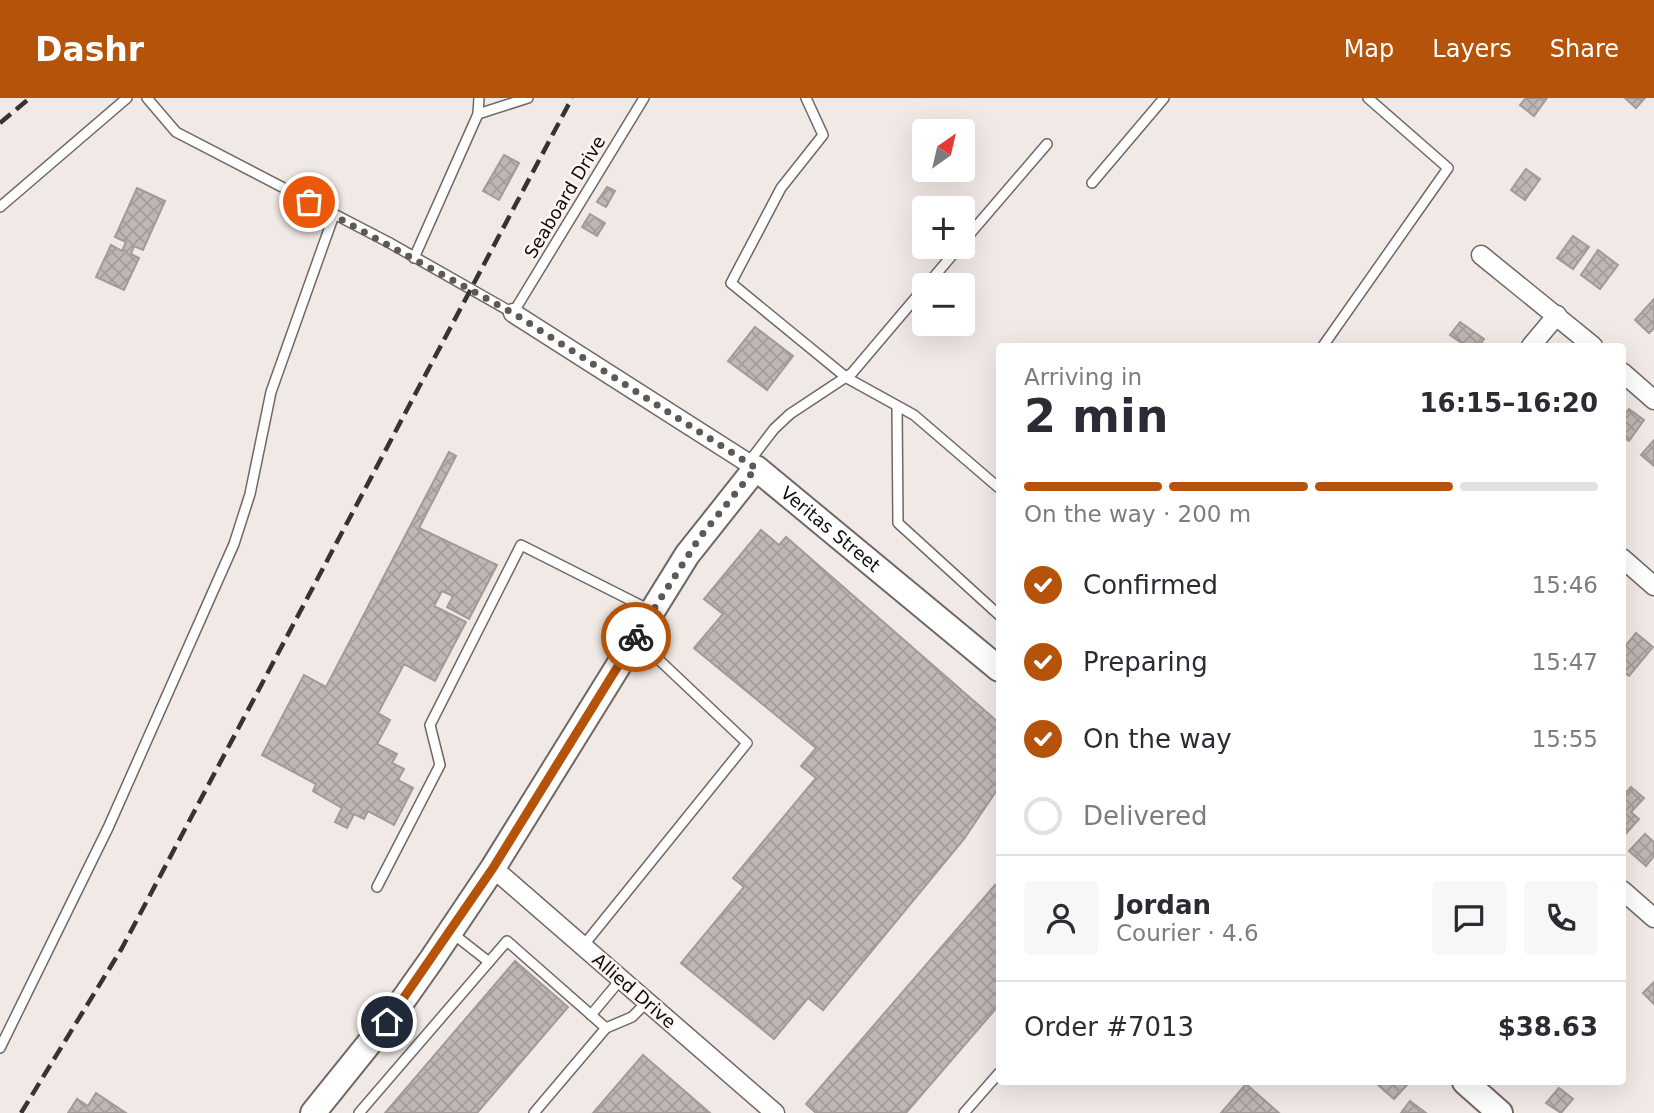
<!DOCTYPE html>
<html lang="en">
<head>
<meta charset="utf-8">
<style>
	:root { --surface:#fff; --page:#f7f7f7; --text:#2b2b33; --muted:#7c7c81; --line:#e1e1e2; --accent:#b45309 }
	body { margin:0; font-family:"DejaVu Sans",sans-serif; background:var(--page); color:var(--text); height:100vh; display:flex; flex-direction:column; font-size:26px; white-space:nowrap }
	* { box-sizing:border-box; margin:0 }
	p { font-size:23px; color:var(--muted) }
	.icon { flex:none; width:38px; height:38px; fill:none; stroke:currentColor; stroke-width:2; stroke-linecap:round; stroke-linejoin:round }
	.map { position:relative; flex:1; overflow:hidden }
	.sheet { position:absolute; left:996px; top:245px; width:630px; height:742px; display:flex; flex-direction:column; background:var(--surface); border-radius:7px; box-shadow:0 7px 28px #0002 }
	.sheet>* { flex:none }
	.needle { width:46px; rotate:34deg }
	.controls { position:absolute; left:912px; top:21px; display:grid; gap:14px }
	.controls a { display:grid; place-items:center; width:63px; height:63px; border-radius:7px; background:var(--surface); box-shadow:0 7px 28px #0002; font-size:35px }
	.pin { position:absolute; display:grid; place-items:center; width:60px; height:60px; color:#fff; margin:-30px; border:4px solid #fff; border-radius:50%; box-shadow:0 2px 7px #0007 }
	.courier { position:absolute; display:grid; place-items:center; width:70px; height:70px; margin:-35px; border:5px solid #b45309; border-radius:50%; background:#fff; color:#222; box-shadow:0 2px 9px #0007 }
	.summary em { font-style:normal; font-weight:800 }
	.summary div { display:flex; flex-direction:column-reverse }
	.summary { display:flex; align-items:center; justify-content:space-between; height:119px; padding:0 28px }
	h1 { font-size:46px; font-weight:800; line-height:52px }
	.bar { display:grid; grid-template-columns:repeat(4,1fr); gap:10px 7px; align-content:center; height:84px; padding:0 28px }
	.bar i { height:9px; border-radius:5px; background:var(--line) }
	.bar .current { background:var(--accent) }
	.bar p { grid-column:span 4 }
	.line { display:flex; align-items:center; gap:18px; padding:0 28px; border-top:2px solid var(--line) }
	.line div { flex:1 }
	.round { display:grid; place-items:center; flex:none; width:74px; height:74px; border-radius:7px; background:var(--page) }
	ol { padding:0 28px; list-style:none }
	li { display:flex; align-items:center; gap:21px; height:77px }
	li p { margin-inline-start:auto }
	li .icon { padding:7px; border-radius:50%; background:var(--accent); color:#fff; stroke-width:4 }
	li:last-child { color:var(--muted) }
	li i { width:38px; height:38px; border:4px solid var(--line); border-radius:50% }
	header { display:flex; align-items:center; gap:42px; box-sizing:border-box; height:98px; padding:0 35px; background:var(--accent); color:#fff }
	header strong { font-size:33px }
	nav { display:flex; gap:38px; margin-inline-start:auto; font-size:24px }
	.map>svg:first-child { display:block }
</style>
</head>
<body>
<header>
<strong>Dashr</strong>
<nav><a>Map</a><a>Layers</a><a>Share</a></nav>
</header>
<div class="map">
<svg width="1654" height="1015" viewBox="0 0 1654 1015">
	<defs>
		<pattern id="building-cross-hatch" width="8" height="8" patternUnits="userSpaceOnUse" patternTransform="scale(1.75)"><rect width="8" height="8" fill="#bfb7b3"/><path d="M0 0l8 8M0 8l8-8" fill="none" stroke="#a39c99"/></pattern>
	</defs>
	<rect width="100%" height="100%" fill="#f1e9e5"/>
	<g fill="url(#building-cross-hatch)" stroke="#a29a97" stroke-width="2">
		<path d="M1526,0H1547L1534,18L1520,7Z"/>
		<path d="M1625,0H1645L1636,10Z"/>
		<path d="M504,57L519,65L499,102L483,93Z"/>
		<path d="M1526,71L1540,81L1525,102L1511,92Z"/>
		<path d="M607,89L615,93L606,109L597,104Z"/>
		<path d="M137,90L165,103L143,152L134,148L131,156L139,160L124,192L96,179L111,147L122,153L126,144L115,139Z"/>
		<path d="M590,116L605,125L597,138L582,129Z"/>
		<path d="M1573,138L1589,149L1573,171L1557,160Z"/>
		<path d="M1598,152L1618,167L1600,191L1581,177Z"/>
		<path d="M1654,201V230L1649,235L1635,222Z"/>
		<path d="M1460,224L1484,241L1479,248H1466L1450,237Z"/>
		<path d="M755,229L793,258L767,292L728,263Z"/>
		<path d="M1629,311L1644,322L1629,343L1622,339V320Z"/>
		<path d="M1654,342V368L1641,357Z"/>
		<path d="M449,354L456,358L419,430L497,467L469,521L447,509L453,498L442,493L434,508L466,524L435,583L404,566L378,615L390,622L377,646L397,656L392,665L404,671L398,682L413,690L394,727L368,713L364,721L354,716L347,730L335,724L342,710L313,693L316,686L262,657L304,577L326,589Z"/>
		<path d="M761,432L779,447L786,439L999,625V689L964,741L823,912L808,900L774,941L681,865L744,789L733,780L816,680L801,668L816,650L694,550L723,516L704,501Z"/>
		<path d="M1636,535L1653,549L1629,578L1622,573V552Z"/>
		<path d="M1631,689L1644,700L1631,714L1639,721L1622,740V699Z"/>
		<path d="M1645,736L1654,744V758L1646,768L1629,753Z"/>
		<path d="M995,787L999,791V907L906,1015H816L806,1006Z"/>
		<path d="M515,863L568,909L477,1015H385Z"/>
		<path d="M1654,884V906L1643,895Z"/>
		<path d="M643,957L710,1015H593Z"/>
		<path d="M1379,984H1403L1407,987L1394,1001L1377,986Z"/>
		<path d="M1246,986L1279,1015H1221Z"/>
		<path d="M1559,990L1573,1001L1561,1015L1546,1005Z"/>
		<path d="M96,995L126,1015H68L77,1001L88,1008Z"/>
		<path d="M1410,1003L1426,1015H1401Z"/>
	</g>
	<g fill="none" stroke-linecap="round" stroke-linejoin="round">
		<g stroke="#706865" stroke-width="12">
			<g id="lane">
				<path d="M147,0L176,34L388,144L513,215L644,0"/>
				<path d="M806,0L823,37L781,90L731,185L847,280L914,317L999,390"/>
				<path d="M478,16L528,0"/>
				<path d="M1092,85L1164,0"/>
				<path d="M0,109L127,0"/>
				<path d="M962,145L1047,46"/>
				<path d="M414,160L478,16L479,0"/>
				<path d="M927,187L959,149"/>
				<path d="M1323,248L1448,70L1368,0"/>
				<path d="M897,308L898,425L999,517"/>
				<path d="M748,365L774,331L790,316L852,275L924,190"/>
				<path d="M377,789L440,667L430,627L521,447L650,512"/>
				<path d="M452,835L489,864"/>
				<path d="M583,848L747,645L638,542"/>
				<path d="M591,917L621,881"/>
				<path d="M0,950L108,730L234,446L250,396L271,294L334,117"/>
				<path d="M359,1015L507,843L606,930"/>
				<path d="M534,1015L606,930L632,919L647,904"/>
				<path d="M964,1015L999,975"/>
			</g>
		</g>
		<g stroke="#706865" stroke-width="21">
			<g id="street">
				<path d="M1481,157L1593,248"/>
				<path d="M513,215L756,370"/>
				<path d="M1531,248L1557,217"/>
				<path d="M1622,274L1654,302"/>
				<path d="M1622,460L1654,488"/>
				<path d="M493,770L775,1015"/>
				<path d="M1622,792L1654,820"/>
			</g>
		</g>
		<g stroke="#706865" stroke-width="28">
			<g id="secondary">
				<path d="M1465,984L1500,1015"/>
				<path id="s1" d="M313,1015L396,912L432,861L493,770L687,457L756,370L999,571"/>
			</g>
		</g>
		<use href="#lane" stroke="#fff" stroke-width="9"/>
		<use href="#street" stroke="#fff" stroke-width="18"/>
		<use href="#secondary" stroke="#fff" stroke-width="24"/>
		<g stroke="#373331" stroke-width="4.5" stroke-dasharray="14 7" stroke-linecap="butt">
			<path d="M0,25L30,0"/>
			<path d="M21,1015L122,850L572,0"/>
		</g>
	</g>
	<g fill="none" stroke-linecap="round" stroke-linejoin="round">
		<path stroke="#5e5957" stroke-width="7" stroke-dasharray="0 12.6" d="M309,104L513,215L756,370L700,439L636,539"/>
		<path stroke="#b45309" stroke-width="9" d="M387,924L493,770L636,539"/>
	</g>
	<g text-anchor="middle" stroke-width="5" stroke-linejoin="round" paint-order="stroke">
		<g font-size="18" fill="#0f0c0b" stroke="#fff6f2">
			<text transform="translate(565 99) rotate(-59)" y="6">Seaboard Drive</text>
			<text dy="6" stroke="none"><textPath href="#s1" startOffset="880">Veritas Street</textPath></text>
			<text transform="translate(634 893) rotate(41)" y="6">Allied Drive</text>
		</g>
	</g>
</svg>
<div class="controls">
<a><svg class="needle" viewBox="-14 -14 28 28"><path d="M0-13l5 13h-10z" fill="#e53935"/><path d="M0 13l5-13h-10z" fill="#7c7c81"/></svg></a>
<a>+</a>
<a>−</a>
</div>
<div class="pin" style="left:309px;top:104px;background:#ea580c"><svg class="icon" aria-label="bag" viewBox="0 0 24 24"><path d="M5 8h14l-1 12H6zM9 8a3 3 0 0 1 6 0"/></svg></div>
<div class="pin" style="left:387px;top:924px;background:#1f2937"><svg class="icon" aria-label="home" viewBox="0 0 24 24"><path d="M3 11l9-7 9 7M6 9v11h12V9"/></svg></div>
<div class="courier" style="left:636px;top:539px"><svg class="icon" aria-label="bike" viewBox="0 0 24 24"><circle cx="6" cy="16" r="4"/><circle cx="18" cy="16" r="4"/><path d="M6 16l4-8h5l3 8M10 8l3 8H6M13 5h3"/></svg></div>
<section class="sheet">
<div class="summary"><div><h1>2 min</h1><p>Arriving in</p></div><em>16:15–16:20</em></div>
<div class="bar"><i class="current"></i><i class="current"></i><i class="current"></i><i></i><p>On the way · 200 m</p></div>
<ol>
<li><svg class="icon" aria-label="check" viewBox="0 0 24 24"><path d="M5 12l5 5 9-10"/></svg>Confirmed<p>15:46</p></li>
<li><svg class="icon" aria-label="check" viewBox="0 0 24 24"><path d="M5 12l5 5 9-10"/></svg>Preparing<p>15:47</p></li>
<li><svg class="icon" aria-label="check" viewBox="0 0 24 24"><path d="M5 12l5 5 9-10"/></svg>On the way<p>15:55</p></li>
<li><i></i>Delivered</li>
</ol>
<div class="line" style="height:126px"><a class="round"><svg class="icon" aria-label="person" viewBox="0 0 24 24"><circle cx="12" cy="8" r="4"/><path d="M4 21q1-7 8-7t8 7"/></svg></a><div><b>Jordan</b><p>Courier · 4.6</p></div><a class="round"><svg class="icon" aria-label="chat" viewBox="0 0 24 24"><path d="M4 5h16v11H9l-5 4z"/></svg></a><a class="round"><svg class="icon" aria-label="phone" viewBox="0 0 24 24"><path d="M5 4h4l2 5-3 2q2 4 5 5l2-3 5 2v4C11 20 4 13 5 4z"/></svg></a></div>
<div class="line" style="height:91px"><div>Order #7013</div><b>$38.63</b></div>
</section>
</div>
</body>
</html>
